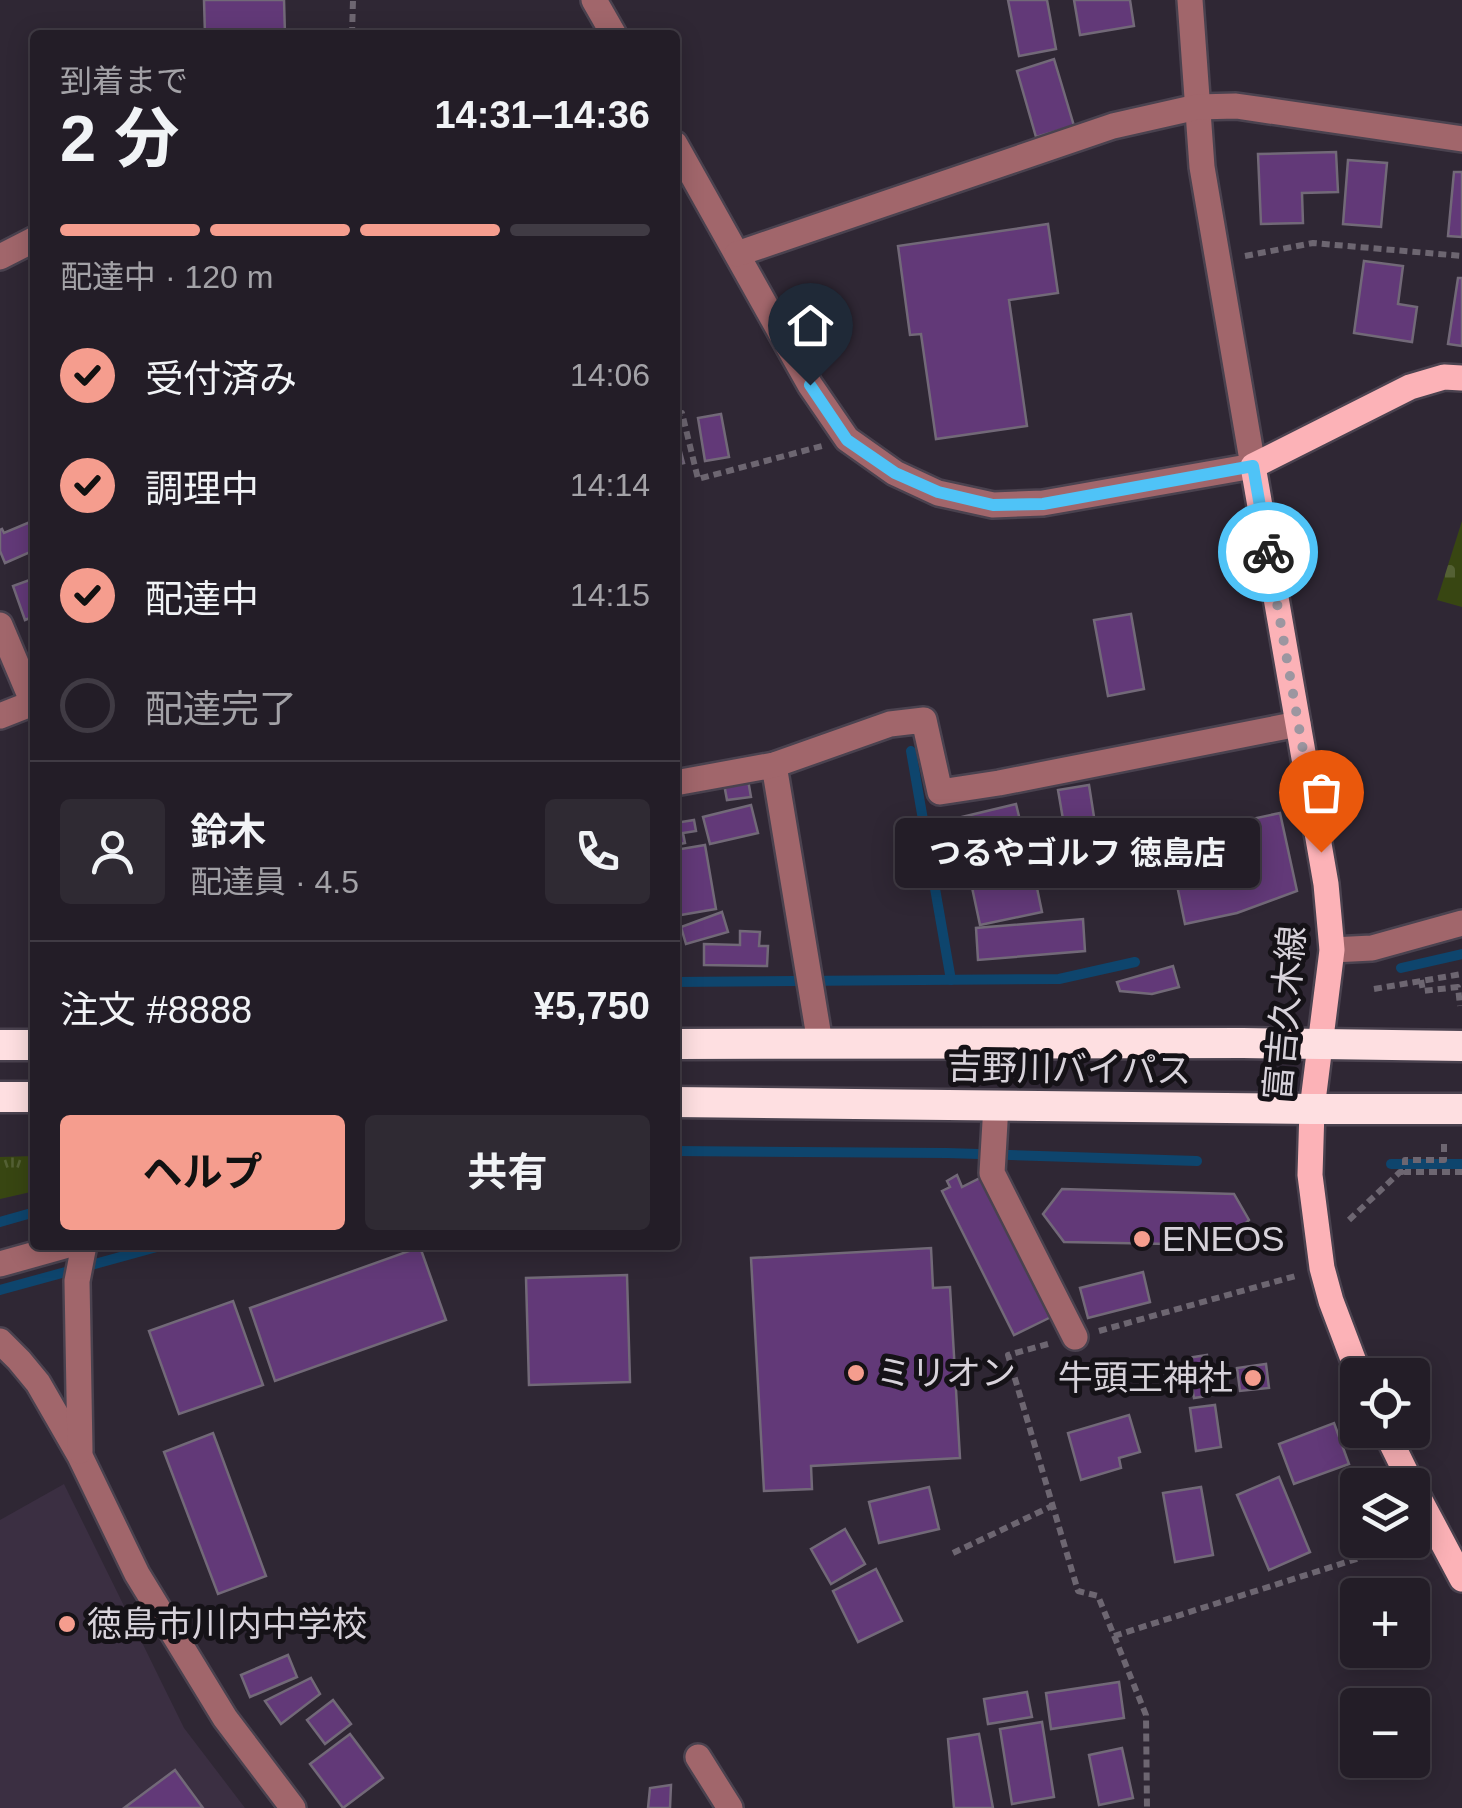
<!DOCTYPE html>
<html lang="ja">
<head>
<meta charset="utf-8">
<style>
	:root { --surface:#231d27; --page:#2f2a33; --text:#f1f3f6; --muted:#a3a2a7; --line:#403b44; --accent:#f59d8e }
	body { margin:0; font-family:Arial,"Noto Sans JP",sans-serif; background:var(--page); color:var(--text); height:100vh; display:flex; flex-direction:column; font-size:38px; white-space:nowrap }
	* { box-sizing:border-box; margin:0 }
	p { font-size:32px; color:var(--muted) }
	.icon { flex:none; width:55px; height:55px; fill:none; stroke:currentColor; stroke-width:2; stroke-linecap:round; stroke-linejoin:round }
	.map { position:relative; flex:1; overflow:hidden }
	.panel { position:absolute; left:30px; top:30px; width:650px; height:1220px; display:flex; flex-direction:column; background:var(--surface); border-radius:10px; box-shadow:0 5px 25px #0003,0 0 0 2px var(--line) }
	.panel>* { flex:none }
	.buttons { position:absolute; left:1340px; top:1358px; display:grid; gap:20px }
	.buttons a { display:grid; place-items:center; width:90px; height:90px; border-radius:10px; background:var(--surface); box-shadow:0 5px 25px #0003,0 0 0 2px var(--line); font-size:50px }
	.pin { position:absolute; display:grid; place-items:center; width:85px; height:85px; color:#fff; margin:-102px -42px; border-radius:50% 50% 50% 0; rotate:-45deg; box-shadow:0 0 10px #0007 }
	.pin .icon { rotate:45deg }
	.courier { position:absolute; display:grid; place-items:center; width:100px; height:100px; margin:-50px; border:8px solid #4fc3f7; border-radius:50%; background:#fff; color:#222; box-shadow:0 2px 12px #0007 }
	.bubble { position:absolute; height:70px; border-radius:10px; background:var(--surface); box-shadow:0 5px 25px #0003,0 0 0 2px var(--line); font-size:32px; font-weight:700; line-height:70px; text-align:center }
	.summary em { font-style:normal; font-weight:700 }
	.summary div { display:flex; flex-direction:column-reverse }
	.summary { display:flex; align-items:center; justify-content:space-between; height:170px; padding:0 30px }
	h1 { font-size:65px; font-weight:700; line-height:75px }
	.bar { display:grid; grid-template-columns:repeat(4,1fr); gap:15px 10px; align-content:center; height:120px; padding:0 30px }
	.bar i { height:12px; border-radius:8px; background:var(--line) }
	.bar .on { background:var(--accent) }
	.bar p { grid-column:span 4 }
	.line { display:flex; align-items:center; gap:25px; padding:0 30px; border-top:2px solid var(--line) }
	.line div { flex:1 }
	.round { display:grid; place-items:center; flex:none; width:105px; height:105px; border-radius:10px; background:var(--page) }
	ol { padding:0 30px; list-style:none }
	li { display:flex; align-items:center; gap:30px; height:110px }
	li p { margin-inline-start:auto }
	li .icon { padding:10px; border-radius:50%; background:var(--accent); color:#111; stroke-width:4 }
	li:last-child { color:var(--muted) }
	li i { width:55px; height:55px; border:5px solid var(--line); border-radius:50% }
	.cta { display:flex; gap:20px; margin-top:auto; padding:20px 30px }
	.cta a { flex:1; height:115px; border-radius:10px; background:var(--accent); color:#111; font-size:40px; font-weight:700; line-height:115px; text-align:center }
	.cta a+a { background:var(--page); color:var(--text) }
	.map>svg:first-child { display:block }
</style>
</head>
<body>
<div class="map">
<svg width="1462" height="1808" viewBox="0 0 1462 1808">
	<defs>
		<pattern id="grass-tufts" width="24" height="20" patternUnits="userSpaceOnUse" patternTransform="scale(2.5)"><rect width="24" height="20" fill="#384612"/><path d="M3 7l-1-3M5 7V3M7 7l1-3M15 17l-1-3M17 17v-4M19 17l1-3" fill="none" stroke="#546034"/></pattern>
		<pattern id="cemetery-stones" width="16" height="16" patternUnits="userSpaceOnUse" patternTransform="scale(2.5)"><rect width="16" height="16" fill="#384612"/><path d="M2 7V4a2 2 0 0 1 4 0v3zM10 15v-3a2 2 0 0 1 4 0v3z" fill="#546034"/></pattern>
	</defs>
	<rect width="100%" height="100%" fill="#2f2734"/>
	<path fill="#3b2f42" d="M64,1484L184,1728L245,1808H0V1520Z"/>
	<path fill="url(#grass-tufts)" d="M35,1156V1191L0,1199V1157Z"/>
	<path fill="url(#cemetery-stones)" d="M1462,521V607L1437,600Z"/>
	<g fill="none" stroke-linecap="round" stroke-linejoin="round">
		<g stroke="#0e456d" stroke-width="10">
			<path d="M911,751L951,980"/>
			<path d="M1401,968L1462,954"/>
			<path d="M675,982L1059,979L1135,962"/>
			<path d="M675,1151L947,1153L1197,1161"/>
			<path d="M1391,1164H1462"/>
			<path d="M0,1222L35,1212"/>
			<path d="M0,1290L164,1245"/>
		</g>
	</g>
	<g fill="#623978" stroke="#726978" stroke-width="2.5">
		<path d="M204,0H284L285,35H205Z"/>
		<path d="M1008,0H1047L1056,49L1019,56Z"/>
		<path d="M1074,0H1130L1134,26L1080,35Z"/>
		<path d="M1054,59L1074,126L1036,137L1017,71Z"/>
		<path d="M1336,152L1338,192L1302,193L1303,223L1261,224L1258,154Z"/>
		<path d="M1348,160L1387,163L1381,227L1343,224Z"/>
		<path d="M1454,172H1462V237L1448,236Z"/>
		<path d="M1048,224L1058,293L1009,300L1027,426L936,439L921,334L910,335L898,246Z"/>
		<path d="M1364,261L1403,266L1398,304L1417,307L1412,342L1354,333Z"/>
		<path d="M1458,278H1462V346L1448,344Z"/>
		<path d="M721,414L729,457L705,461L698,418Z"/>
		<path d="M675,429L684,463L675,465Z"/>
		<path d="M35,520V550L5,563L0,551V530L2,529L4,533Z"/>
		<path d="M35,578V616L25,620L13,586Z"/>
		<path d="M1131,614L1144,689L1108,696L1094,620Z"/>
		<path d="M748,780L751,797L727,800L724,784Z"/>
		<path d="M1089,785L1100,855L1070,860L1058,790Z"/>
		<path d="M1016,804L1029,857L975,870L962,817Z"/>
		<path d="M751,805L758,833L710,844L703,817Z"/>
		<path d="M1280,813L1297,891L1237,913L1185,924L1167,837Z"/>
		<path d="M694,820L696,831L683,833L685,843L675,845V823Z"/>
		<path d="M705,845L716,909L675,916V850Z"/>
		<path d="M1032,864L1042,912L980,925L970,878Z"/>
		<path d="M722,912L728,932L686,944L681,927Z"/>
		<path d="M1083,919L1085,951L978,960L976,928Z"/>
		<path d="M740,931L760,932L759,946H768L767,966L704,965V944L740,945Z"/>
		<path d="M1173,966L1179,987L1152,994L1120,991L1117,982Z"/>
		<path d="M957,1175L962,1187L982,1177L1051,1317L1014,1335L942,1191L950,1187L947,1181Z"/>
		<path d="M1062,1189L1234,1194L1249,1220L1224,1245L1064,1242L1043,1214Z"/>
		<path d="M420,1247L446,1320L275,1381L250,1308Z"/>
		<path d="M931,1248L933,1288L950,1287L960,1458L811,1466L812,1489L764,1491L751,1258Z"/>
		<path d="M1143,1272L1150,1302L1088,1318L1080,1288Z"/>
		<path d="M627,1275L630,1382L529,1385L526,1278Z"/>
		<path d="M233,1301L263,1385L179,1414L149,1331Z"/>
		<path d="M1207,1355L1214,1395L1194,1398L1187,1358Z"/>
		<path d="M1266,1364L1269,1388L1240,1391L1237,1368Z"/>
		<path d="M1215,1405L1221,1447L1196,1451L1190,1408Z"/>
		<path d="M1129,1415L1140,1452L1119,1458L1121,1468L1081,1480L1068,1433Z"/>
		<path d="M1334,1423L1349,1464L1294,1484L1279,1444Z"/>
		<path d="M213,1433L266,1576L218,1594L164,1452Z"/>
		<path d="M1279,1477L1310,1552L1269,1570L1237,1495Z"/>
		<path d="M929,1487L939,1529L879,1543L869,1502Z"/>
		<path d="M1201,1487L1213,1555L1175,1562L1163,1493Z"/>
		<path d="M845,1529L865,1564L831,1584L811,1549Z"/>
		<path d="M876,1569L902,1621L858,1642L833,1591Z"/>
		<path d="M288,1655L297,1677L250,1697L241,1675Z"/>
		<path d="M311,1678L320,1694L281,1724L265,1701Z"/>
		<path d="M1119,1682L1124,1718L1051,1729L1046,1693Z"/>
		<path d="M1027,1692L1032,1717L988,1724L984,1699Z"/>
		<path d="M333,1700L351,1724L325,1744L307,1720Z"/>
		<path d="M1042,1722L1054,1797L1012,1804L1000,1729Z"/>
		<path d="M350,1734L383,1778L343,1808L310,1764Z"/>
		<path d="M979,1734L993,1808H954L948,1739Z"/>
		<path d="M1122,1748L1133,1798L1099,1805L1089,1755Z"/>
		<path d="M175,1770L203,1808H124Z"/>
		<path d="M671,1785L670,1808H648L650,1788Z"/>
	</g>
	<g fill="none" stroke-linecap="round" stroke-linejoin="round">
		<g stroke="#4a424f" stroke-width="30">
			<g id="minor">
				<path d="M594,0L614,35"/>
				<path d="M675,144L810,385L847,439L895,473L938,493L993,505L1043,503L1253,466L1202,167L1190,0"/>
				<path d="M737,254L1113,126L1197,107L1236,106L1462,139"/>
				<path d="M0,257L35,239"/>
				<path d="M0,625L33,703L0,716"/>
				<path d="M774,765L820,1043"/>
				<path d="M675,783L774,765L890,724L924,720L940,792L999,783L1298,724"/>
				<path d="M1332,950L1372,948L1462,923"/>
				<path d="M996,1105L992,1173L1075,1337"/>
				<path d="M0,1264L68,1245"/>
				<path d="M0,1341L19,1360L38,1383L80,1456L137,1574L225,1718L293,1808"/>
				<path d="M80,1451L77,1281L84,1245"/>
				<path d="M698,1757L730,1808"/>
			</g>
		</g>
		<g stroke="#4a424f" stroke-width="30">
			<g id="major">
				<path d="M1359,1375L1331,1301L1322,1268L1310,1175L1312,1109L1332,950L1326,884L1253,466L1410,387L1444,377L1462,378"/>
				<path d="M1385,1430L1412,1485"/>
				<path d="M1412,1485L1462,1579"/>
			</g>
		</g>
		<g stroke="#4a424f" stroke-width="35">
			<g id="highway">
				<path d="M675,1044L1243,1043L1462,1046"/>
				<path d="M0,1045H35"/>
				<path d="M0,1097H35"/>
				<path d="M675,1102L1312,1109H1462"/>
			</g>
		</g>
		<g stroke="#6d6671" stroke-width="6" stroke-dasharray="8 5" stroke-linecap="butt">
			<path d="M352,35L353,0"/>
			<path d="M1245,256L1313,243L1462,256"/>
			<path d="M675,414L682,413L698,479L822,446"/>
			<path d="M1421,980L1423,991L1458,987L1460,1006"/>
			<path d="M1374,989L1462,974"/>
			<path d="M1444,1144V1160H1405V1172H1462"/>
			<path d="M1349,1220L1400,1172H1405"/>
			<path d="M1099,1331L1299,1275"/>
			<path d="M1048,1344L1008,1355L1078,1591L1098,1596L1146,1715L1147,1808"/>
			<path d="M953,1553L1052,1506"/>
			<path d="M1114,1636L1413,1541"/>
		</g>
		<use href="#minor" stroke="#a1666b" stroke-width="25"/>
		<use href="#major" stroke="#fcb2b7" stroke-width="25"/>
		<use href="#highway" stroke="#fedfe1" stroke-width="30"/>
	</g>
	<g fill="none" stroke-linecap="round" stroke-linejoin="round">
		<path stroke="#9c96a0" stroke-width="10" stroke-dasharray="0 18" d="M1268,552L1321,852"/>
		<path stroke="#4fc3f7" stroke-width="12" d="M810,385L847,440L895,473L938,492L993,505L1043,504L1253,466L1268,552"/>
	</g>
	<g fill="#f59d8e" stroke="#151217" stroke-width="4">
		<circle cx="1142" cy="1239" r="10"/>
		<circle cx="856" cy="1373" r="10"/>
		<circle cx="1253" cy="1378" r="10"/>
		<circle cx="67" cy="1624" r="10"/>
	</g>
	<g text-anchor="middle" stroke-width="10" stroke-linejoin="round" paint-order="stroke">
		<g font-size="35" fill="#d7d2da" stroke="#151217">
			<text transform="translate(1285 1013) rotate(-85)" y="12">富吉久木線</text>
			<text transform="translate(1069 1069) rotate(1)" y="12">吉野川バイパス</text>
		</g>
		<g font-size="35" fill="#d7d2da" stroke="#151217" text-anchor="start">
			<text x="1162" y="1251">ENEOS</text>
			<text x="876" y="1385">ミリオン</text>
			<text x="1233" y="1390" text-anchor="end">牛頭王神社</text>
			<text x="87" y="1636">徳島市川内中学校</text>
		</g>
	</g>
</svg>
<div class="buttons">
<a><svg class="icon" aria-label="locate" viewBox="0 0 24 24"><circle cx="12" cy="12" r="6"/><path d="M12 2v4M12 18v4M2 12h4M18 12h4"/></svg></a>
<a><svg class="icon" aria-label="layers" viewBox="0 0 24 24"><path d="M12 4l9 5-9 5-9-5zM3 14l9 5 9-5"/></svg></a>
<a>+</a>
<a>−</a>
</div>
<div class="pin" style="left:1321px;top:852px;background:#ea580c"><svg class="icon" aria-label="bag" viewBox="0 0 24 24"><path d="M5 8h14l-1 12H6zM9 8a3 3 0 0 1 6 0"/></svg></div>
<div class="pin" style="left:810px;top:385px;background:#1f2937"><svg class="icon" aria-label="home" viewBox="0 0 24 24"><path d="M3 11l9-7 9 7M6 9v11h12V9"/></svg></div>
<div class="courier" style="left:1268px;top:552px"><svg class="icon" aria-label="bike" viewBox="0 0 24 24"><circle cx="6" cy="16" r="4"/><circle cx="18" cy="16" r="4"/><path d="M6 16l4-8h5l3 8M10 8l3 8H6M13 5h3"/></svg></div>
<div class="bubble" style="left:895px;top:818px;width:365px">つるやゴルフ 徳島店</div>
<section class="panel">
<div class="summary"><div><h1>2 分</h1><p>到着まで</p></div><em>14:31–14:36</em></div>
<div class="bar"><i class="on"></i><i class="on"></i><i class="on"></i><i></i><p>配達中 · 120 m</p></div>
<ol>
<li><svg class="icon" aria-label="check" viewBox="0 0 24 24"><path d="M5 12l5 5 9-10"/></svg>受付済み<p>14:06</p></li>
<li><svg class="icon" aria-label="check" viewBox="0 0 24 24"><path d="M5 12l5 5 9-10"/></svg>調理中<p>14:14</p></li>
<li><svg class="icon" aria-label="check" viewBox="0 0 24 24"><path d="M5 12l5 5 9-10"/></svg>配達中<p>14:15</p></li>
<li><i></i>配達完了</li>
</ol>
<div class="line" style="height:180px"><a class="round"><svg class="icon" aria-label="person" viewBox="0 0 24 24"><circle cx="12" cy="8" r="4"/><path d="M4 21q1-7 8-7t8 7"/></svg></a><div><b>鈴木</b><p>配達員 · 4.5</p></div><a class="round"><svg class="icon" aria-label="phone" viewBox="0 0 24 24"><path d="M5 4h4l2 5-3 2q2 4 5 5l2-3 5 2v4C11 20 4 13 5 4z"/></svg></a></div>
<div class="line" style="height:130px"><div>注文 #8888</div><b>¥5,750</b></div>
<div class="cta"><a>ヘルプ</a><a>共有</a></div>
</section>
</div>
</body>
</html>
